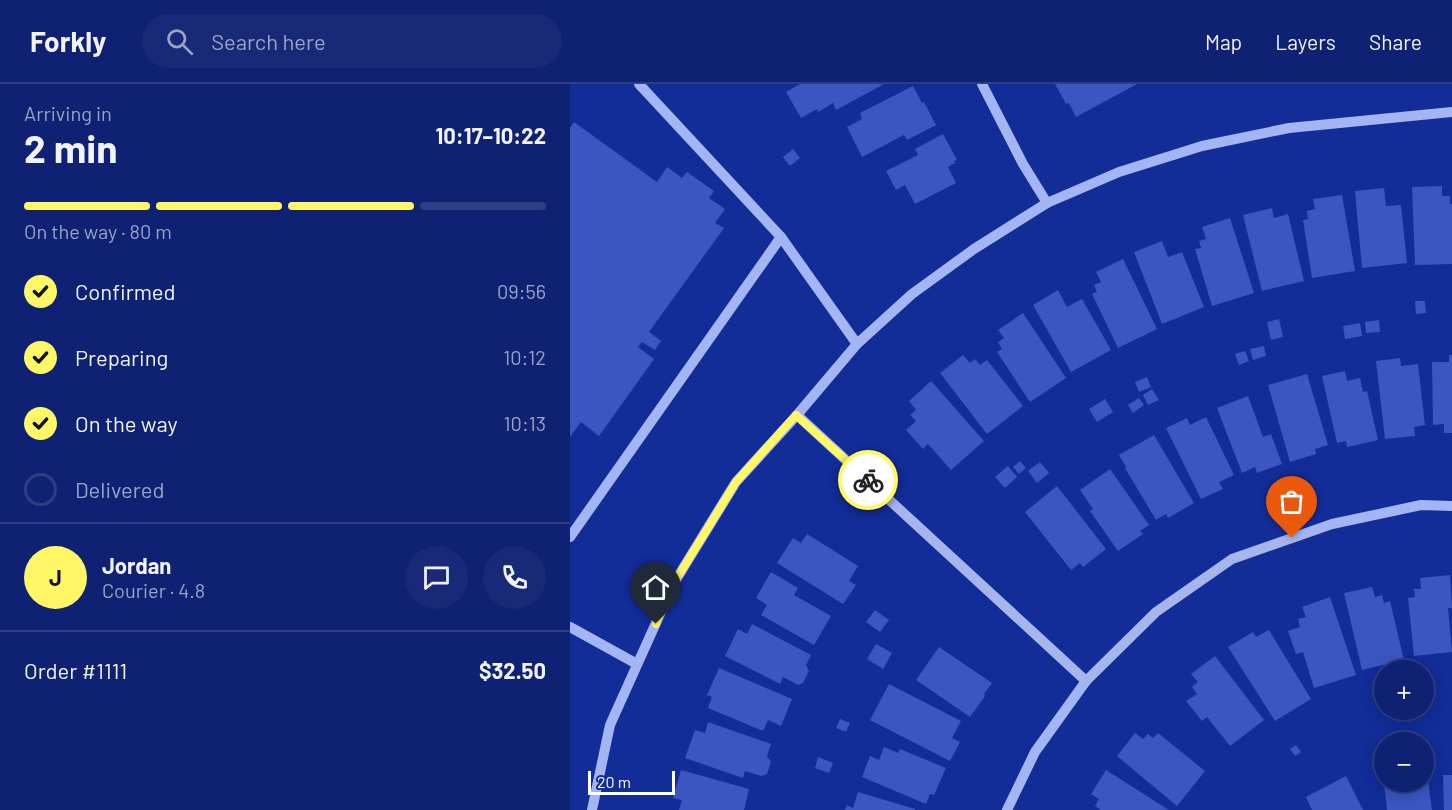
<!DOCTYPE html>
<html lang="en">
<head>
<meta charset="utf-8">
<style>
	:root { --surface:#0e2172; --page:#172977; --text:#f1f3f6; --muted:#9ba3c4; --line:#2e3e84; --accent:#fff766 }
	body { margin:0; font-family:Barlow,sans-serif; background:var(--page); color:var(--text); height:100vh; display:flex; flex-direction:column; font-size:22px; white-space:nowrap }
	* { box-sizing:border-box; margin:0 }
	p { font-size:20px; color:var(--muted) }
	.icon { flex:none; width:33px; height:33px; fill:none; stroke:currentColor; stroke-width:2; stroke-linecap:round; stroke-linejoin:round }
	.map { position:relative; flex:1; overflow:hidden }
	.details { display:flex; flex-direction:column; background:var(--surface); width:570px }
	.details>* { flex:none }
	.controls { position:absolute; left:804px; top:576px; display:grid; gap:12px }
	.controls a { display:grid; place-items:center; width:60px; height:60px; border-radius:50%; background:var(--surface); box-shadow:0 3px 15px #0003,0 0 0 2px var(--line); font-size:30px }
	.scale { position:absolute; left:18px; bottom:15px; width:87px; box-sizing:border-box; padding-left:6px; border:3px solid #fff; border-top:0; font-size:16px; line-height:21px; white-space:nowrap; color:#fff; -webkit-text-stroke:4px #122c98; paint-order:stroke }
	.pin { position:absolute; display:grid; place-items:center; width:51px; height:51px; color:#fff; margin:-62px -26px; border-radius:50% 50% 50% 0; rotate:-45deg; box-shadow:0 0 6px #0007 }
	.pin .icon { rotate:45deg }
	.courier { position:absolute; display:grid; place-items:center; width:60px; height:60px; margin:-30px; border:4px solid #fff766; border-radius:50%; background:#fff; color:#222; box-shadow:0 2px 8px #0007 }
	.head em { font-style:normal; font-weight:700 }
	.head div { display:flex; flex-direction:column-reverse }
	.head { display:flex; align-items:center; justify-content:space-between; height:102px; padding:0 24px }
	h1 { font-size:39px; font-weight:700; line-height:45px }
	.bar { display:grid; grid-template-columns:repeat(4,1fr); gap:9px 6px; align-content:center; height:72px; padding:0 24px }
	.bar i { height:8px; border-radius:4px; background:var(--line) }
	.bar .current { background:var(--accent) }
	.bar p { grid-column:span 4 }
	.line { display:flex; align-items:center; gap:15px; padding:0 24px; border-top:2px solid var(--line) }
	.line div { flex:1 }
	.round { display:grid; place-items:center; flex:none; width:63px; height:63px; border-radius:32px; background:var(--page) }
	ol { padding:0 24px; list-style:none }
	li { display:flex; align-items:center; gap:18px; height:66px }
	li p { margin-inline-start:auto }
	li .icon { padding:6px; border-radius:50%; background:var(--accent); color:#111; stroke-width:4 }
	li:last-child { color:var(--muted) }
	li i { width:33px; height:33px; border:3px solid var(--line); border-radius:50% }
	header { display:flex; align-items:center; gap:36px; box-sizing:border-box; height:84px; padding:0 30px; background:var(--surface); border-bottom:2px solid var(--line) }
	header strong { font-size:28px }
	nav { display:flex; gap:33px; margin-inline-start:auto; font-size:21px }
	.search { width:420px; height:54px; background:var(--page); display:flex; align-items:center; gap:15px; box-sizing:border-box; padding:0 21px; border-radius:33px; color:var(--muted); font-size:22px }
	main { display:flex; flex:1; min-height:0 }
	.map>svg:first-child { display:block }
</style>
</head>
<body>
<header>
<strong>Forkly</strong>
<div class="search"><svg class="icon" aria-label="search" viewBox="0 0 24 24"><circle cx="10" cy="10" r="6"/><path d="M15 15l6 6"/></svg>Search here</div>
<nav><a>Map</a><a>Layers</a><a>Share</a></nav>
</header>
<main>
<section class="details">
<div class="head"><div><h1>2 min</h1><p>Arriving in</p></div><em>10:17–10:22</em></div>
<div class="bar"><i class="current"></i><i class="current"></i><i class="current"></i><i></i><p>On the way · 80 m</p></div>
<ol>
<li><svg class="icon" aria-label="check" viewBox="0 0 24 24"><path d="M5 12l5 5 9-10"/></svg>Confirmed<p>09:56</p></li>
<li><svg class="icon" aria-label="check" viewBox="0 0 24 24"><path d="M5 12l5 5 9-10"/></svg>Preparing<p>10:12</p></li>
<li><svg class="icon" aria-label="check" viewBox="0 0 24 24"><path d="M5 12l5 5 9-10"/></svg>On the way<p>10:13</p></li>
<li><i></i>Delivered</li>
</ol>
<div class="line" style="height:108px"><b class="round" style="background:var(--accent);color:#111">J</b><div><b>Jordan</b><p>Courier · 4.8</p></div><a class="round"><svg class="icon" aria-label="chat" viewBox="0 0 24 24"><path d="M4 5h16v11H9l-5 4z"/></svg></a><a class="round"><svg class="icon" aria-label="phone" viewBox="0 0 24 24"><path d="M5 4h4l2 5-3 2q2 4 5 5l2-3 5 2v4C11 20 4 13 5 4z"/></svg></a></div>
<div class="line" style="height:78px"><div>Order #1111</div><b>$32.50</b></div>
</section>
<div class="map">
<svg width="882" height="726" viewBox="0 0 882 726">
	<rect width="100%" height="100%" fill="#122c98"/>
	<g fill="#3b56c0">
		<path d="M230,0H314L266,26L263,19L248,28L247,25L231,34L216,8Z"/>
		<path d="M485,0H567L506,33L499,19L496,20Z"/>
		<path d="M343,2L352,19L354,18L366,41L337,56L334,51L292,73L277,43L292,35L290,29Z"/>
		<path d="M4,38L87,98L97,83L112,94L117,88L144,107L139,114L155,125L145,139L154,144L79,248L91,257L85,266L72,258L68,263L84,275L29,352L11,338L0,353V44Z"/>
		<path d="M373,50L387,76L384,77L385,79L378,83L386,99L345,120L335,101L326,106L316,87L348,71L345,65Z"/>
		<path d="M223,65L230,74L220,82L213,73Z"/>
		<path d="M872,102V112H880V120H882V180L845,181L842,103Z"/>
		<path d="M814,104L816,122L831,121L837,179L792,184L785,107Z"/>
		<path d="M772,111L785,187L742,194L733,136L738,135L737,127L745,125L743,115Z"/>
		<path d="M702,124L704,134L718,130L734,197L692,207L673,131Z"/>
		<path d="M660,134L684,209L642,222L625,165L631,164L629,157L636,155L632,143Z"/>
		<path d="M592,157L598,173L612,168L634,223L592,240L564,168Z"/>
		<path d="M553,175L587,245L548,264L522,210L527,208L524,201L531,198L526,188Z"/>
		<path d="M488,206L497,223L512,215L541,266L501,288L463,221Z"/>
		<path d="M845,217H855L856,229L846,230Z"/>
		<path d="M453,229L496,294L460,318L427,268L432,265L428,258L434,254L428,246Z"/>
		<path d="M709,235L713,253L701,256L697,238Z"/>
		<path d="M809,236L810,248L796,249L795,238Z"/>
		<path d="M790,239L792,252L775,255L773,242Z"/>
		<path d="M694,262L696,272L683,276L680,265Z"/>
		<path d="M675,267L679,277L669,281L665,270Z"/>
		<path d="M393,271L400,279L405,275L410,281L417,276L453,322L417,350L370,289Z"/>
		<path d="M879,271H882V349H874V340L863,341L862,278H879Z"/>
		<path d="M830,274L831,282L848,280L855,341L844,343L845,352L815,355L806,277Z"/>
		<path d="M775,287L777,297L790,294L793,308L797,307L808,356L777,363L776,357L767,359L752,292Z"/>
		<path d="M737,290L758,361L745,365L746,370L720,378L698,301Z"/>
		<path d="M577,293L581,303L569,308L565,298Z"/>
		<path d="M361,297L414,357L381,386L358,360L353,365L336,346L346,337L340,331L346,326L339,317Z"/>
		<path d="M582,305L589,316L578,321L573,311Z"/>
		<path d="M678,312L693,353L701,350L712,380L687,389L685,383L672,389L647,324Z"/>
		<path d="M569,314L574,321L563,329L558,321Z"/>
		<path d="M535,315L543,328L527,338L519,325Z"/>
		<path d="M636,333L664,391L649,398L653,405L631,415L596,344L617,334L620,341Z"/>
		<path d="M584,351L624,419L598,434L596,430L586,436L555,384L556,383L549,371Z"/>
		<path d="M450,377L456,384L449,390L443,383Z"/>
		<path d="M470,378L479,389L467,399L458,387Z"/>
		<path d="M438,382L447,393L435,404L425,393Z"/>
		<path d="M540,385L579,441L570,447L573,450L548,467L520,427L523,425L510,406Z"/>
		<path d="M487,402L536,465L513,483L510,479L501,486L455,428Z"/>
		<path d="M237,450L288,482L279,497L286,501L273,520L207,479L223,454L231,459Z"/>
		<path d="M201,488L228,504L224,511L261,532L244,561L191,531L197,521L186,514Z"/>
		<path d="M880,491L882,524H878L882,568L844,572L838,514L845,513L844,505H851L850,494Z"/>
		<path d="M802,503L805,513L812,511L814,519L820,517L834,576L792,586L774,509Z"/>
		<path d="M760,513L786,591L744,604L733,568L726,570L718,547L730,543L728,535L736,533L732,523Z"/>
		<path d="M305,526L319,536L310,548L296,538Z"/>
		<path d="M182,540L241,571L236,581L239,587L233,599L228,601L213,593L210,600L155,572L168,545L177,550Z"/>
		<path d="M699,546L741,615L705,637L658,563L683,548L686,553Z"/>
		<path d="M306,560L322,569L313,585L297,575Z"/>
		<path d="M369,563L422,599L414,610L415,612L400,633L346,596Z"/>
		<path d="M645,572L694,636L660,662L637,633L632,637L616,617L627,610L622,603L628,598L621,590Z"/>
		<path d="M149,584L222,615L211,642L198,636L193,647L138,624L142,613L137,611Z"/>
		<path d="M319,600L391,637L382,654L390,658L380,677L300,636Z"/>
		<path d="M270,635L280,639L276,648L266,644Z"/>
		<path d="M138,638L201,660L197,672L201,678L197,690L191,692L175,687L173,694L115,674L125,646L135,649Z"/>
		<path d="M565,649L573,655L578,650L583,654L588,649L635,687L607,722L547,672Z"/>
		<path d="M726,661L731,668L725,672L720,665Z"/>
		<path d="M314,663L328,669L330,665L376,684L364,711L360,710L356,720L292,693L300,672L309,676Z"/>
		<path d="M248,673L263,679L259,689L245,684Z"/>
		<path d="M856,682L862,726H817L814,698H854V683Z"/>
		<path d="M111,686L179,705L174,726H109L112,716L103,714Z"/>
		<path d="M536,686L599,726H531L525,722L529,715L521,710Z"/>
		<path d="M873,691H882V726H874Z"/>
		<path d="M776,692L793,726H742L736,713Z"/>
		<path d="M288,708L345,725V726H275L277,721L283,724Z"/>
	</g>
	<g fill="none" stroke-linecap="round" stroke-linejoin="round">
		<g stroke="#a4b5f3" stroke-width="10">
			<path d="M69,0L211,153L287,260"/>
			<path d="M412,0L453,80L477,119"/>
			<path d="M227,331L516,597"/>
			<path d="M0,453L211,153"/>
			<path d="M0,543L67,580"/>
			<path d="M22,726L40,641L104,499L166,398L227,331L287,260L342,210L404,165L477,119L549,88L632,62L719,44L882,28"/>
			<path d="M437,726L465,668L516,597L586,528L662,475L762,440L851,421L882,422"/>
		</g>
	</g>
	<g fill="none" stroke-linecap="round" stroke-linejoin="round">
		<path stroke="#acb5db" stroke-width="6" stroke-dasharray="0 10.8" d="M298,396L516,597L585,528L662,475L722,454"/>
		<path stroke="#fff766" stroke-width="8" d="M86,540L104,499L166,398L226,331L298,396"/>
	</g>
</svg>
<div class="controls">
<a>+</a>
<a>−</a>
</div>
<div class="scale">20 m</div>
<div class="pin" style="left:722px;top:454px;background:#ea580c"><svg class="icon" aria-label="bag" viewBox="0 0 24 24"><path d="M5 8h14l-1 12H6zM9 8a3 3 0 0 1 6 0"/></svg></div>
<div class="pin" style="left:86px;top:540px;background:#1f2937"><svg class="icon" aria-label="home" viewBox="0 0 24 24"><path d="M3 11l9-7 9 7M6 9v11h12V9"/></svg></div>
<div class="courier" style="left:298px;top:396px"><svg class="icon" aria-label="bike" viewBox="0 0 24 24"><circle cx="6" cy="16" r="4"/><circle cx="18" cy="16" r="4"/><path d="M6 16l4-8h5l3 8M10 8l3 8H6M13 5h3"/></svg></div>
</div>
</main>
</body>
</html>
